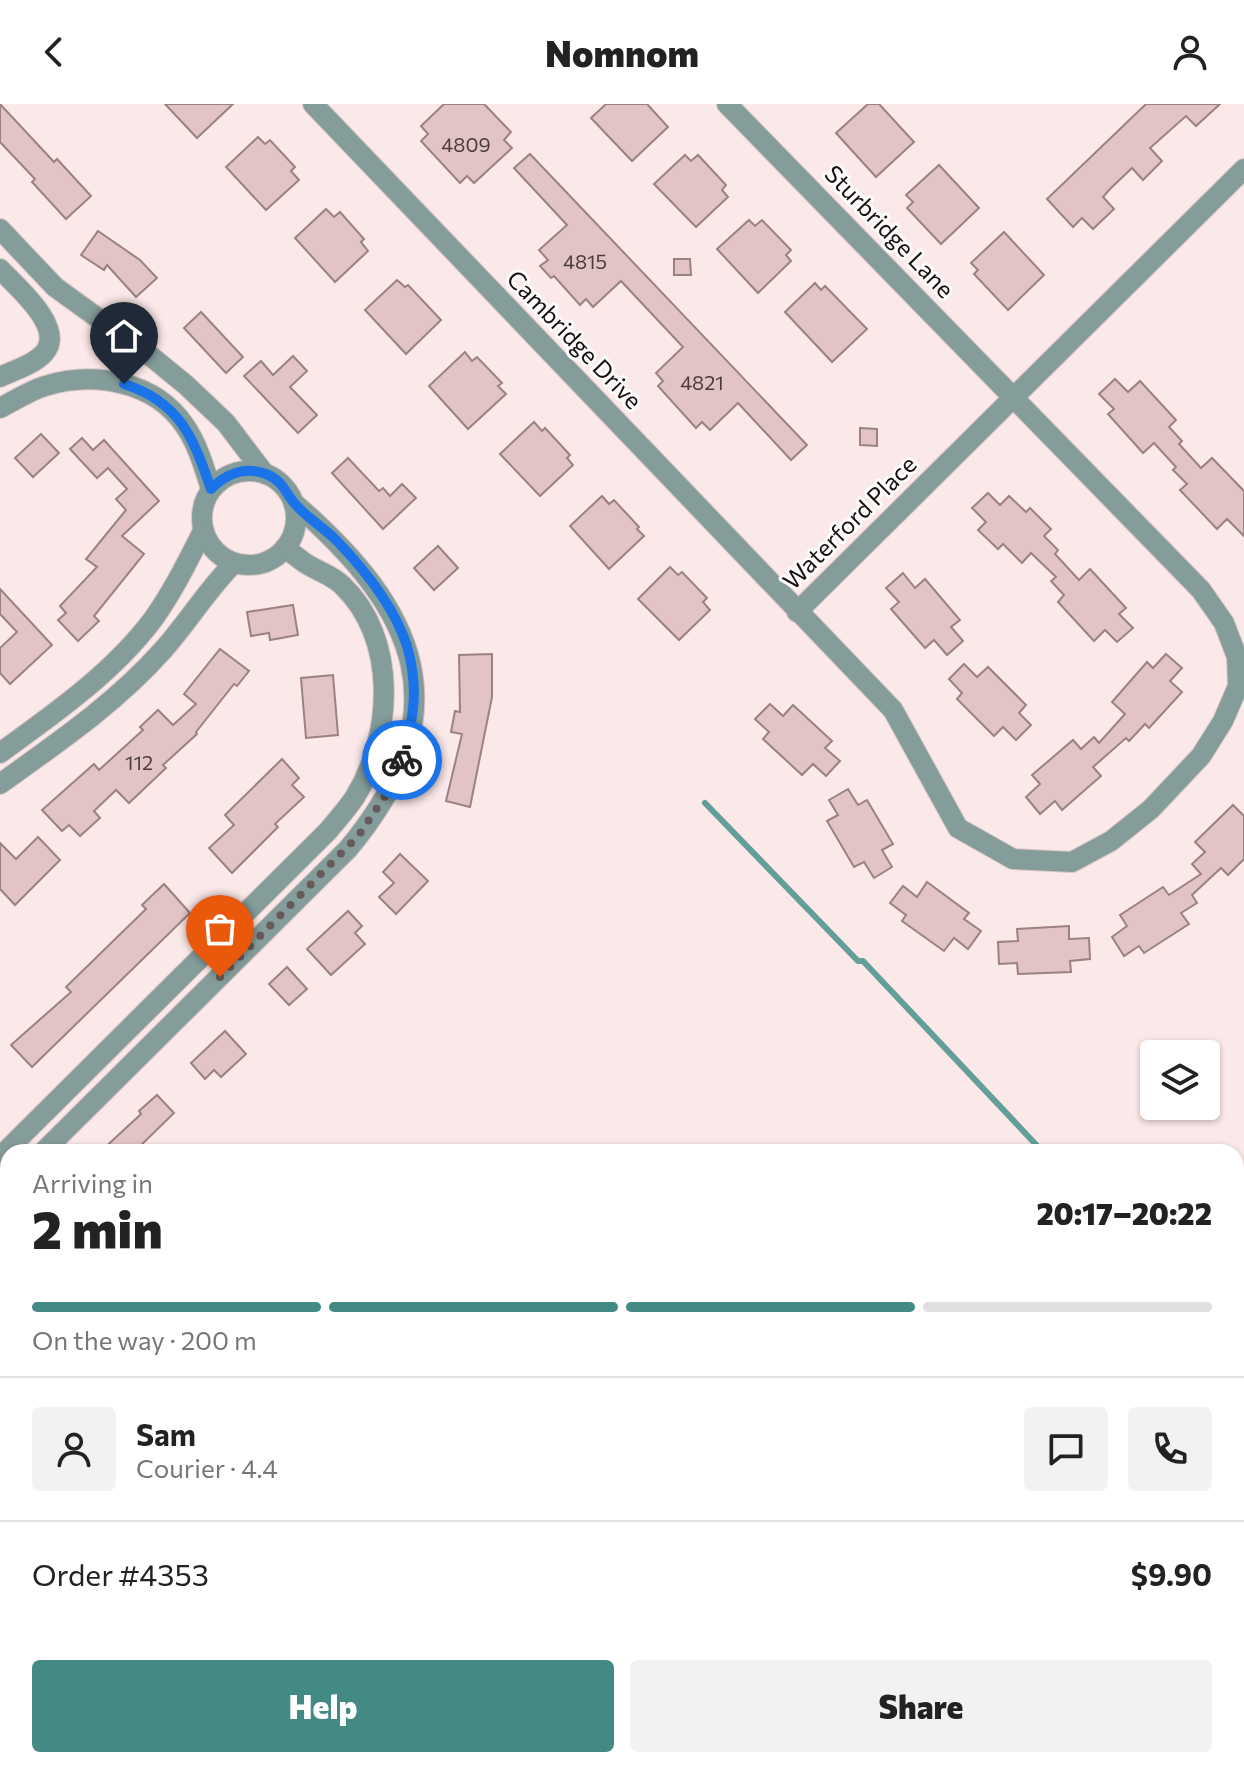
<!DOCTYPE html>
<html lang="en">
<head>
<meta charset="utf-8">
<style>
	:root { --surface:#fff; --page:#f2f2f2; --text:#222; --muted:#767676; --line:#e0e0e0; --accent:#438a84 }
	body { margin:0; font-family:Commissioner,sans-serif; background:var(--page); color:var(--text); height:100vh; display:flex; flex-direction:column; font-size:30px; white-space:nowrap }
	* { box-sizing:border-box; margin:0 }
	p { font-size:26px; color:var(--muted) }
	.icon { flex:none; width:44px; height:44px; fill:none; stroke:currentColor; stroke-width:2; stroke-linecap:round; stroke-linejoin:round }
	.map { position:relative; flex:1; overflow:hidden }
	.details { position:absolute; left:0px; top:1040px; width:1244px; height:624px; display:flex; flex-direction:column; background:var(--surface); border-radius:24px 24px 0 0; box-shadow:0 2px 6px #0004 }
	.details>* { flex:none }
	.fabs { position:absolute; left:1140px; top:936px; display:grid; gap:16px }
	.fabs a { display:grid; place-items:center; width:80px; height:80px; border-radius:8px; background:var(--surface); box-shadow:0 2px 6px #0004; font-size:40px }
	.pin { position:absolute; display:grid; place-items:center; width:68px; height:68px; color:#fff; margin:-82px -34px; border-radius:50% 50% 50% 0; rotate:-45deg; box-shadow:0 0 8px #0007 }
	.pin .icon { rotate:45deg }
	.courier { position:absolute; display:grid; place-items:center; width:80px; height:80px; margin:-40px; border:6px solid #1a73e8; border-radius:50%; background:#fff; color:#222; box-shadow:0 2px 10px #0007 }
	.summary em { font-style:normal; font-weight:800 }
	.summary div { display:flex; flex-direction:column-reverse }
	.summary { display:flex; align-items:center; justify-content:space-between; height:136px; padding:0 32px }
	h1 { font-size:52px; font-weight:800; line-height:60px }
	.bar { display:grid; grid-template-columns:repeat(4,1fr); gap:12px 8px; align-content:center; height:96px; padding:0 32px }
	.bar i { height:10px; border-radius:6px; background:var(--line) }
	.bar .selected { background:var(--accent) }
	.bar p { grid-column:span 4 }
	.line { display:flex; align-items:center; gap:20px; padding:0 32px; border-top:2px solid var(--line) }
	.line div { flex:1 }
	.round { display:grid; place-items:center; flex:none; width:84px; height:84px; border-radius:8px; background:var(--page) }
	.button { display:flex; gap:16px; margin-top:auto; padding:16px 32px }
	.button a { flex:1; height:92px; border-radius:8px; background:var(--accent); color:#fff; font-size:32px; font-weight:800; line-height:92px; text-align:center }
	.button a+a { background:var(--page); color:var(--text) }
	header { display:flex; justify-content:space-between; align-items:center; height:104px; padding:0 32px; background:var(--surface); font-size:36px; font-weight:800 }
	.map>svg:first-child { display:block }
</style>
</head>
<body>
<header><svg class="icon" aria-label="back" viewBox="0 0 24 24"><path d="M15 5l-7 7 7 7"/></svg>Nomnom<svg class="icon" aria-label="person" viewBox="0 0 24 24"><circle cx="12" cy="8" r="4"/><path d="M4 21q1-7 8-7t8 7"/></svg></header>
<div class="map">
<svg width="1244" height="1664" viewBox="0 0 1244 1664">
	<rect width="100%" height="100%" fill="#fbe8e8"/>
	<path fill="#fcc7c6" d="M96,1656H234L248,1664H81Z"/>
	<g fill="none" stroke-linecap="round" stroke-linejoin="round">
		<g stroke="#649e99" stroke-width="6">
			<path d="M705,699L858,857H863L1043,1048"/>
			<path d="M1236,1242L1244,1251"/>
		</g>
	</g>
	<g fill="#e2c4c4" stroke="#9c8181" stroke-width="2">
		<path d="M0,0L54,58L57,55L91,92L66,115L32,78L35,75L0,38Z"/>
		<path d="M165,0H233L197,34Z"/>
		<path d="M444,0H484L511,28L504,36L512,44L474,79L467,72L460,79L421,37L428,30L421,22Z"/>
		<path d="M606,0H647L668,23L632,57L591,14Z"/>
		<path d="M868,0H879L914,38L876,73L836,29Z"/>
		<path d="M1146,0H1220L1196,22L1186,12L1150,44L1162,57L1143,76L1132,64L1110,85L1103,93L1114,105L1093,125L1082,114L1073,123L1047,95Z"/>
		<path d="M258,33L265,40L270,36L295,63L291,67L299,76L266,106L226,63Z"/>
		<path d="M530,50L807,341L791,356L738,299L710,326L702,318L696,324L658,282L663,277L656,269L683,243L621,177L593,203L586,195L580,201L554,172L551,174L540,162L548,156L539,146L567,121L514,64Z"/>
		<path d="M685,51L691,57L698,51L726,81L722,86L728,93L696,123L654,80Z"/>
		<path d="M939,61L979,104L941,140L907,104L913,98L906,91Z"/>
		<path d="M326,105L334,113L340,108L364,135L361,138L368,147L335,178L295,134Z"/>
		<path d="M749,116L755,122L762,116L791,146L786,151L791,157L758,189L717,145Z"/>
		<path d="M98,127L140,156L157,174L136,193L107,161L104,166L81,151Z"/>
		<path d="M1004,128L1044,171L1008,206L974,170L978,166L971,159Z"/>
		<path d="M674,155H690L691,171H674Z"/>
		<path d="M397,176L405,183L408,181L441,216L406,250L365,206Z"/>
		<path d="M815,179L821,186L825,182L867,225L832,258L785,208Z"/>
		<path d="M201,208L243,253L226,269L184,224Z"/>
		<path d="M465,248L472,257L477,253L502,279L498,282L506,290L468,325L429,282Z"/>
		<path d="M293,252L307,267L290,283L317,311L298,329L244,272L261,257L273,271Z"/>
		<path d="M1115,275L1128,288L1140,277L1176,316L1169,323L1182,337L1179,340L1201,364L1212,354L1244,387V432L1227,415L1217,425L1180,386L1187,380L1173,366L1176,363L1154,339L1143,349L1108,310L1114,305L1099,290Z"/>
		<path d="M534,318L542,327L545,324L570,351L567,354L573,361L540,392L500,350Z"/>
		<path d="M860,324L877,325V342L860,341Z"/>
		<path d="M41,330L59,349L33,373L15,354Z"/>
		<path d="M82,334L93,346L104,336L159,397L122,432L144,450L94,512L99,517L78,537L58,516L66,509L60,502L97,463L86,455L126,406L116,395L127,385L108,364L97,374L70,345Z"/>
		<path d="M348,354L379,387L383,384L390,392L402,380L416,394L383,425L332,369Z"/>
		<path d="M988,389L1000,401L1009,392L1026,408L1030,404L1051,425L1044,432L1058,446L1055,450L1079,476L1090,465L1126,504L1119,510L1133,524L1117,538L1105,526L1094,537L1058,498L1064,491L1051,477L1056,473L1031,449L1022,459L1003,440L998,445L978,426L986,418L972,404Z"/>
		<path d="M602,392L609,400L614,396L639,423L637,425L644,432L609,465L570,422Z"/>
		<path d="M438,442L458,464L434,486L414,464Z"/>
		<path d="M670,463L678,471L682,468L707,494L703,498L710,506L679,536L638,495Z"/>
		<path d="M903,469L915,484L925,475L960,516L951,523L963,537L947,551L934,536L925,544L891,505L899,498L886,484Z"/>
		<path d="M0,485L52,541L10,580L0,569V544L17,528L0,510Z"/>
		<path d="M293,501L298,531L270,536L269,529L251,532L247,508Z"/>
		<path d="M220,545L249,567L237,582L234,580L196,628L197,630L163,661L166,664L129,699L116,686L94,707L100,714L80,732L69,721L62,727L42,706L94,660L99,666L143,626L140,623L158,606L173,621L196,600L184,590Z"/>
		<path d="M492,550V593L470,703L446,697L462,630L451,628L455,607L460,608L459,551Z"/>
		<path d="M1166,550L1182,564L1170,577L1182,588L1149,624L1145,620L1129,637L1126,634L1093,663L1101,672L1062,706L1055,697L1040,710L1026,693L1040,680L1032,671L1073,636L1081,645L1094,633L1099,639L1125,610L1112,598L1147,558L1153,564Z"/>
		<path d="M964,560L977,573L988,563L1026,601L1019,609L1031,621L1016,636L1003,623L994,632L957,595L962,589L949,575Z"/>
		<path d="M333,571L338,631L306,634L301,574Z"/>
		<path d="M770,600L783,612L793,601L832,637L825,644L840,657L826,672L813,660L802,671L763,635L769,628L755,615Z"/>
		<path d="M282,655L299,674L292,681L304,693L275,720L278,723L232,769L209,744L234,721L225,711Z"/>
		<path d="M848,685L858,701L867,696L893,740L882,746L892,763L874,774L864,758L854,763L827,717L838,711L829,696Z"/>
		<path d="M1233,701L1244,712V755L1228,771L1221,764L1192,791L1197,799L1181,809L1189,820L1144,849L1139,842L1124,852L1112,833L1127,822L1120,811L1163,783L1169,791L1201,770L1192,760L1205,748L1195,738Z"/>
		<path d="M38,733L60,756L15,801L0,785V739L16,755Z"/>
		<path d="M400,750L428,777L396,810L379,793L394,779L383,768Z"/>
		<path d="M927,778L969,809L964,815L981,827L968,845L954,834L944,847L902,817L906,811L890,799L903,782L917,793Z"/>
		<path d="M164,780L190,809L32,963L11,941L71,888L66,883L146,805L142,801Z"/>
		<path d="M348,807L362,822L355,829L365,840L331,871L307,845Z"/>
		<path d="M1069,822V835L1089,834L1090,855L1070,857L1071,868L1018,870L1017,859L999,860L998,838L1018,837L1017,825Z"/>
		<path d="M287,863L307,885L289,901L269,880Z"/>
		<path d="M225,927L246,950L221,973L214,966L205,975L191,959Z"/>
		<path d="M157,991L174,1009L134,1048H100L141,1010L139,1007Z"/>
	</g>
	<g fill="none" stroke-linecap="round" stroke-linejoin="round">
		<g stroke="#d7c5c5" stroke-width="22">
			<g id="street">
				<path d="M313,0L893,606L958,724L1013,755L1072,758L1111,737L1151,705L1201,652L1223,617L1238,582L1237,553L1224,519L1201,486L727,0"/>
				<path d="M0,125L55,183L153,254L186,281L226,319L264,369"/>
				<path d="M0,165C16,182 65,223 45,248C34,261 14,266 0,273"/>
				<path d="M0,304C14,297 29,287 45,282C94,267 155,277 185,322C198,341 204,363 211,385"/>
				<circle cx="249" cy="414" r="47"/>
				<path d="M797,508L1244,65"/>
				<path d="M0,649C54,610 114,568 154,514C173,487 188,457 203,427"/>
				<path d="M0,680C57,639 116,599 163,546C188,518 207,486 234,459"/>
				<path d="M43,1048L348,745C463,607 418,506 294,399"/>
				<path d="M0,1053L328,727C337,716 347,705 355,693C393,631 398,534 342,481C332,471 317,467 305,459C298,454 292,449 285,444"/>
				<path d="M0,1090L8,1082"/>
			</g>
		</g>
		<use href="#street" stroke="#859d9a" stroke-width="20"/>
	</g>
	<g fill="none" stroke-linecap="round" stroke-linejoin="round">
		<path stroke="#675a5a" stroke-width="8" stroke-dasharray="0 14.4" d="M220,873L359,731L385,692L402,656"/>
		<path stroke="#1a73e8" stroke-width="10" d="M124,280C180,298 193,333 211,385C226,370 245,362 266,370C282,376 285,388 295,400C306,413 323,423 336,436C365,466 394,502 407,542C419,584 414,614 402,656"/>
	</g>
	<g text-anchor="middle" stroke-width="6" stroke-linejoin="round" paint-order="stroke">
		<g font-size="20" fill="#4a3c3c">
			<text x="466" y="48">4809</text>
			<text x="585" y="165">4815</text>
			<text x="702" y="286">4821</text>
			<text x="139" y="666">112</text>
		</g>
		<g font-size="24" fill="#180e0e" stroke="#fbfbfb">
			<text transform="translate(889 128) rotate(46)" y="8">Sturbridge Lane</text>
			<text transform="translate(574 236) rotate(46)" y="8">Cambridge Drive</text>
			<text transform="translate(850 419) rotate(-45)" y="8">Waterford Place</text>
		</g>
	</g>
</svg>
<div class="fabs">
<a><svg class="icon" aria-label="layers" viewBox="0 0 24 24"><path d="M12 4l9 5-9 5-9-5zM3 14l9 5 9-5"/></svg></a>
</div>
<div class="pin" style="left:220px;top:873px;background:#ea580c"><svg class="icon" aria-label="bag" viewBox="0 0 24 24"><path d="M5 8h14l-1 12H6zM9 8a3 3 0 0 1 6 0"/></svg></div>
<div class="pin" style="left:124px;top:280px;background:#1f2937"><svg class="icon" aria-label="home" viewBox="0 0 24 24"><path d="M3 11l9-7 9 7M6 9v11h12V9"/></svg></div>
<div class="courier" style="left:402px;top:656px"><svg class="icon" aria-label="bike" viewBox="0 0 24 24"><circle cx="6" cy="16" r="4"/><circle cx="18" cy="16" r="4"/><path d="M6 16l4-8h5l3 8M10 8l3 8H6M13 5h3"/></svg></div>
<section class="details">
<div class="summary"><div><h1>2 min</h1><p>Arriving in</p></div><em>20:17–20:22</em></div>
<div class="bar"><i class="selected"></i><i class="selected"></i><i class="selected"></i><i></i><p>On the way · 200 m</p></div>
<div class="line" style="height:144px"><a class="round"><svg class="icon" aria-label="person" viewBox="0 0 24 24"><circle cx="12" cy="8" r="4"/><path d="M4 21q1-7 8-7t8 7"/></svg></a><div><b>Sam</b><p>Courier · 4.4</p></div><a class="round"><svg class="icon" aria-label="chat" viewBox="0 0 24 24"><path d="M4 5h16v11H9l-5 4z"/></svg></a><a class="round"><svg class="icon" aria-label="phone" viewBox="0 0 24 24"><path d="M5 4h4l2 5-3 2q2 4 5 5l2-3 5 2v4C11 20 4 13 5 4z"/></svg></a></div>
<div class="line" style="height:104px"><div>Order #4353</div><b>$9.90</b></div>
<div class="button"><a>Help</a><a>Share</a></div>
</section>
</div>
</body>
</html>
